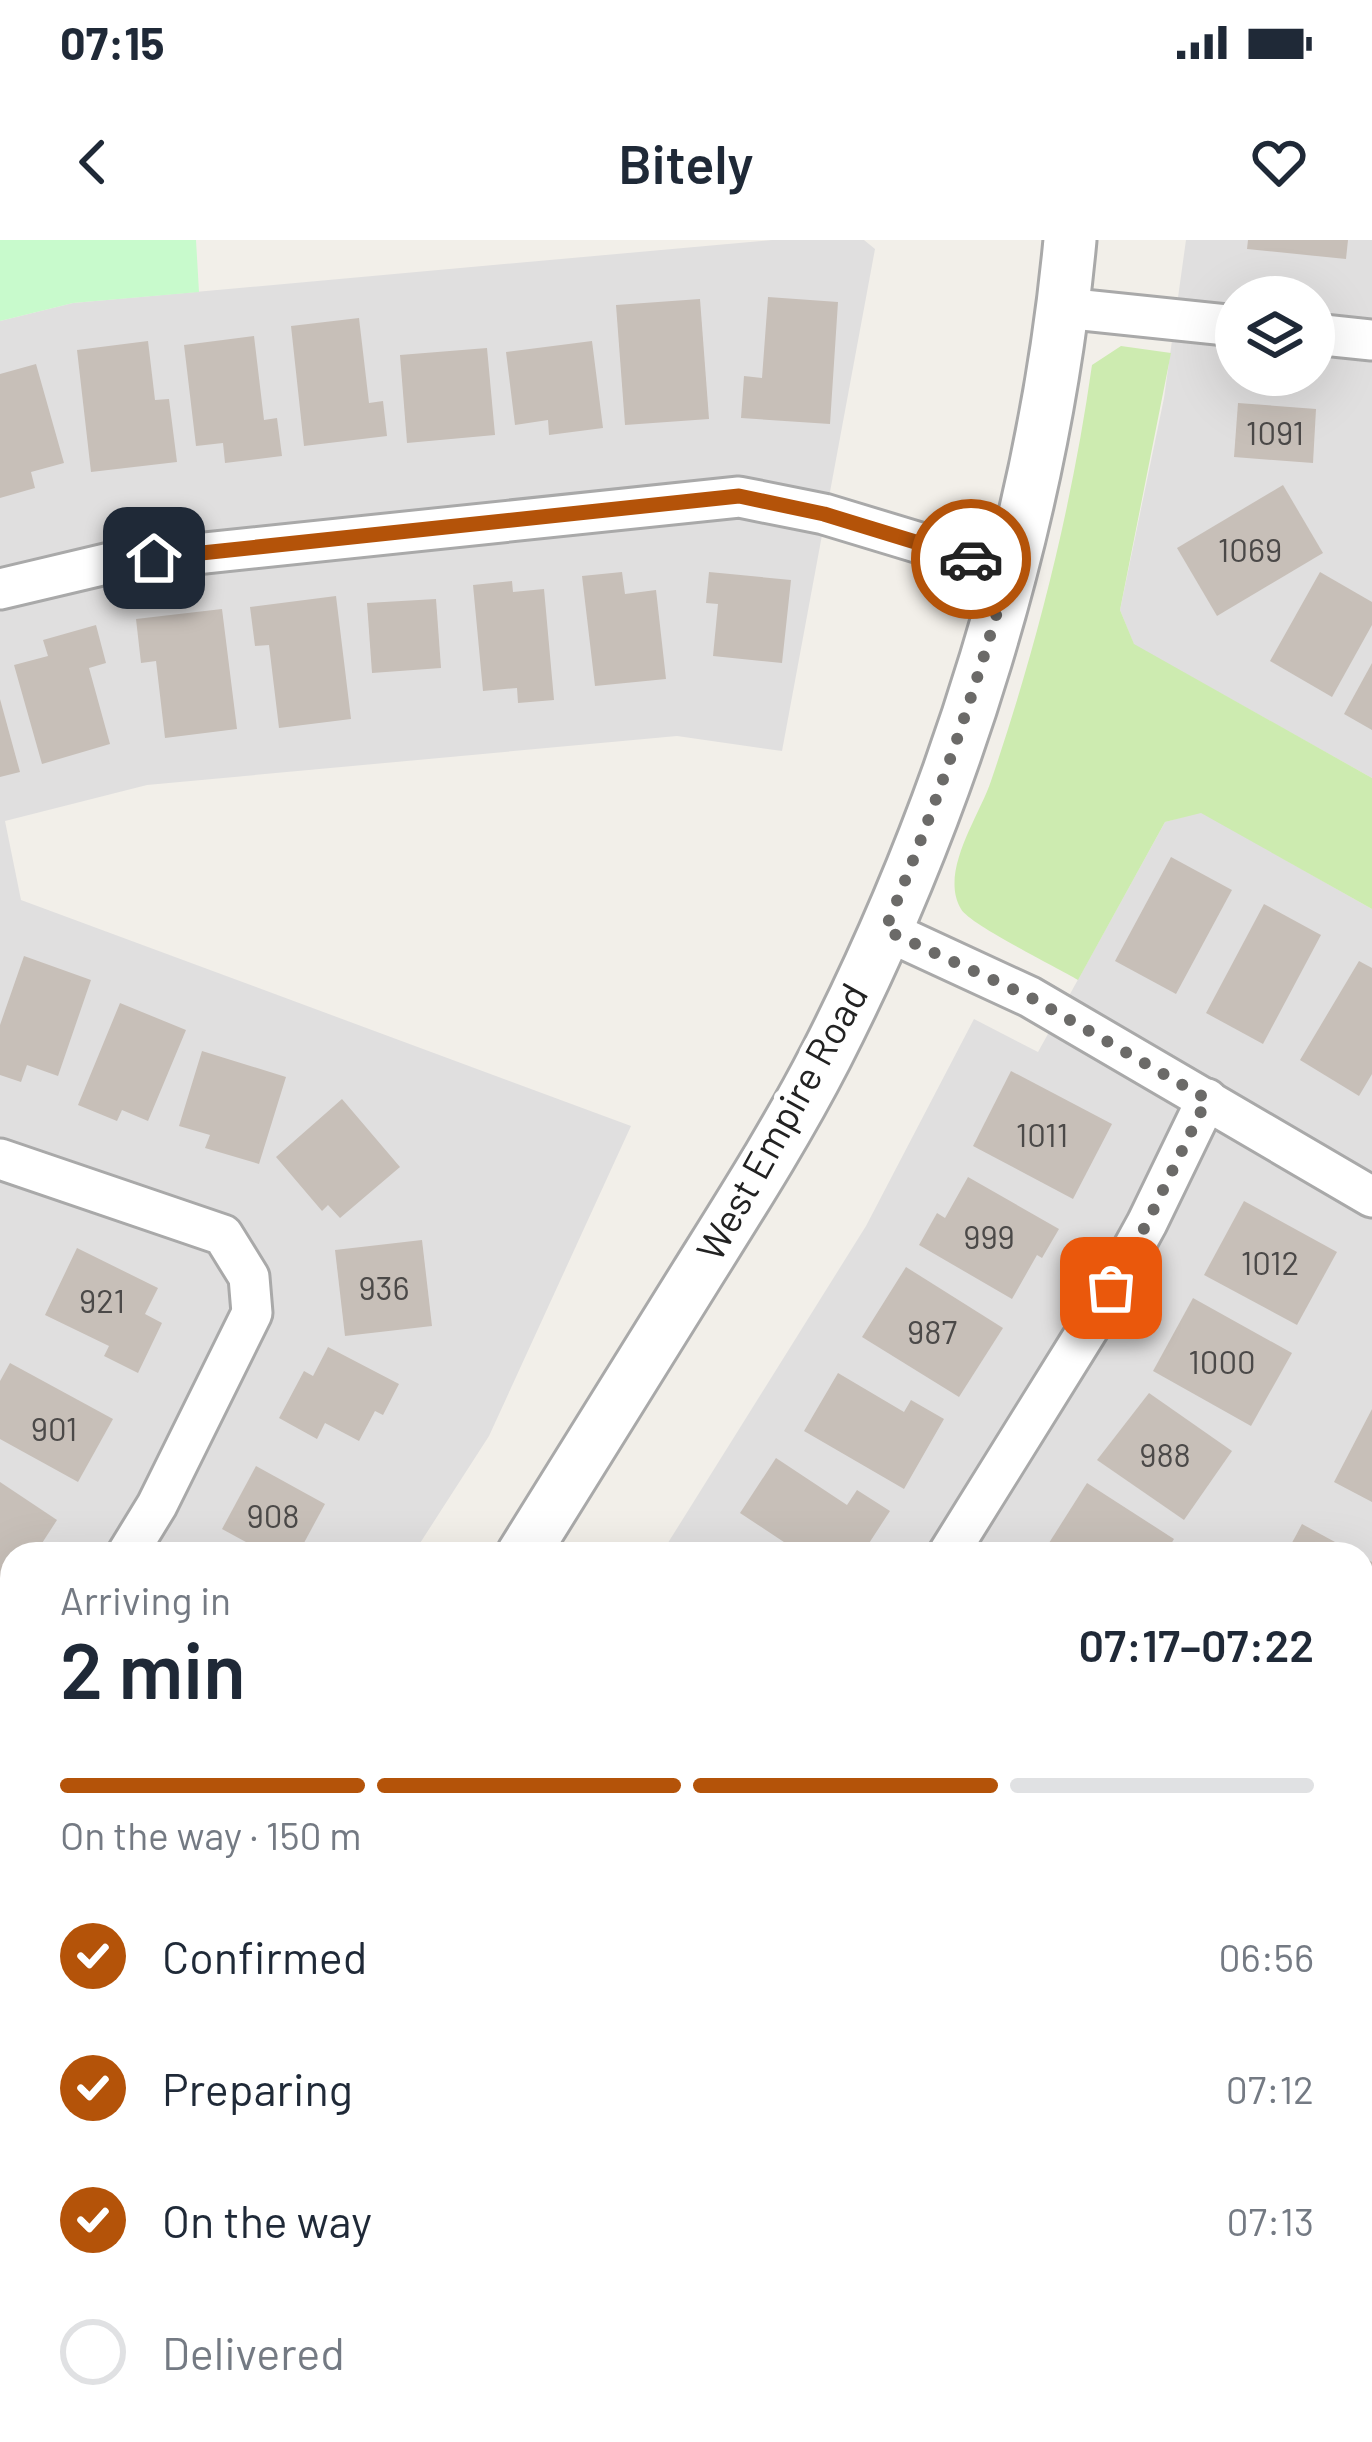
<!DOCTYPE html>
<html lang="en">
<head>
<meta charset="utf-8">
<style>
	:root { --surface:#fff; --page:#f2f2f3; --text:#1f2937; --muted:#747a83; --line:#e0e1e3; --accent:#b45309 }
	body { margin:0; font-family:Barlow,sans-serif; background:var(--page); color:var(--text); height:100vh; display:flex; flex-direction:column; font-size:45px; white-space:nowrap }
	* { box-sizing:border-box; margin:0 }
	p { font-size:39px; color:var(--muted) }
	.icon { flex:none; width:66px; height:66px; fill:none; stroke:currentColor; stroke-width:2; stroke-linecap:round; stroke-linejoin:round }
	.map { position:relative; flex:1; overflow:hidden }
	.drawer { position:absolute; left:0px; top:1302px; width:1374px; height:900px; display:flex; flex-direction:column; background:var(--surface); border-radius:36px 36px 0 0; box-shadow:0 12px 48px #0002 }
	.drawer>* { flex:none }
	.tools { position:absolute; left:1215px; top:36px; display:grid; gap:24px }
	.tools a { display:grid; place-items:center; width:120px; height:120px; border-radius:50%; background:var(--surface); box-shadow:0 12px 48px #0002; font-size:60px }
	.pin { position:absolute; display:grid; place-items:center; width:102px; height:102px; color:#fff; margin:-51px; border-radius:24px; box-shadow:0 6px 18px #0006 }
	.courier { position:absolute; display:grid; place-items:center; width:120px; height:120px; margin:-60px; border:9px solid #b45309; border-radius:50%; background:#fff; color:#222; box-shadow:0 3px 15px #0007 }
	.overview em { font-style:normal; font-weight:600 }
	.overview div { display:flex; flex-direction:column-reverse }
	.overview { display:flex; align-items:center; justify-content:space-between; height:204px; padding:0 60px }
	h1 { font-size:78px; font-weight:600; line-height:90px }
	.bar { display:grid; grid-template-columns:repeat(4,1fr); gap:18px 12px; align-content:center; height:144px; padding:0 60px }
	.bar i { height:15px; border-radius:9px; background:var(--line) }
	.bar .on { background:var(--accent) }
	.bar p { grid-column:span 4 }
	ol { padding:0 60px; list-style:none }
	li { display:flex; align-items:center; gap:36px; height:132px }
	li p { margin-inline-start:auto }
	li .icon { padding:12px; border-radius:50%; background:var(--accent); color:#fff; stroke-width:4 }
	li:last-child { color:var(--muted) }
	li i { width:66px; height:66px; border:6px solid var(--line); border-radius:50% }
	.status { display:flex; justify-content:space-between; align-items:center; height:84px; padding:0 60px; background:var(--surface); direction:ltr }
	.status svg { height:33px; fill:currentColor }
	header { display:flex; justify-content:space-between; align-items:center; height:156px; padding:0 60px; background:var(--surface); font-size:54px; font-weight:600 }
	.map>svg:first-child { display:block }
</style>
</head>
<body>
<div class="status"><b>07:15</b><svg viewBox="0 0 49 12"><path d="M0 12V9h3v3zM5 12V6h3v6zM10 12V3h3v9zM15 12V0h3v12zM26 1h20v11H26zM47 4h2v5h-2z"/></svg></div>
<header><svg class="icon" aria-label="back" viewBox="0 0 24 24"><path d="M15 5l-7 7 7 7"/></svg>Bitely<svg class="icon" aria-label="heart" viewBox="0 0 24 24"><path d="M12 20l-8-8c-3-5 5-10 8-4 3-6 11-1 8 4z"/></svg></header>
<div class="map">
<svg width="1372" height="2202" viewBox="0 0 1372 2202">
	<rect width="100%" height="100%" fill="#f2efe9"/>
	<g fill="#e0dfdf" fill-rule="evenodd">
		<path d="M772,0H864L875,9L782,511L677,496L147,545L5,581L21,660L631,886L489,1196L413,1314H12V1961L0,1981V81L73,63Z"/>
		<path d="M1186,0H1372V538L1134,405L1120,370L1164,158ZM1236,57H1314V135H1236Z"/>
		<path d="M1201,572L1372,669V2202H553L534,2190H1362V1314H661L866,986L974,779L1038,812L1165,582Z"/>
	</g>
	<path fill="#cdebb0" d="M1121,106L1171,113L1120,370L1134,404L1372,538V669L1201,573L1165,582L1078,740C1057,727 970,685 961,669C939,632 979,577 991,541C1037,406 1072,266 1092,125Z"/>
	<g fill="#c8facc">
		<path d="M0,0H196L199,52L73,63L0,81Z"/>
		<path d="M22,2190H534L553,2202H14Z"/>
	</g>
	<path fill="#88e0be" d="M390,2190H426L445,2202H382Z"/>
	<path fill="#e2e2e2" d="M83,2190H330L322,2202H75Z"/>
	<g fill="#c7bfb8">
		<path d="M1248,0H1348L1346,19L1247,9Z"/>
		<path d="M768,57L838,62L830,184L741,178L744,136L762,138Z"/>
		<path d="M700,59L709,179L625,185L616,65Z"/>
		<path d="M359,78L369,163L383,161L387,196L304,206L291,86Z"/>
		<path d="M254,96L264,180L277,178L282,216L225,223L223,203L196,206L184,105Z"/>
		<path d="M148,101L155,160L169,159L177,222L91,232L77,110Z"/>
		<path d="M592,101L603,188L549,195L548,180L515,185L506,112Z"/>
		<path d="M487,108L495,195L407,203L400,115Z"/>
		<path d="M36,124L64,223L31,232L35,248L0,258V134Z"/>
		<path d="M1238,163L1316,169L1313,223L1234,217Z"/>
		<path d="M1283,245L1323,313L1217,376L1177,308Z"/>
		<path d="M622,332L625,354L656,350L666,439L595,446L582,336Z"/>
		<path d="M709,332L791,340L782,423L713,416L718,364L706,363Z"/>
		<path d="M1320,332L1372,362V385L1332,457L1270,421Z"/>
		<path d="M512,341L513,352L544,349L554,460L518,463L517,448L483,451L473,345Z"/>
		<path d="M336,356L351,479L279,488L269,405L255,406L250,367Z"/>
		<path d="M436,359L441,428L372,433L367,363Z"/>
		<path d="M222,369L237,489L165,498L156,421L141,423L136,379Z"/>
		<path d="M96,385L106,423L89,428L110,504L42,524L14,425L48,416L43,400Z"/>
		<path d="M1372,423V490L1344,474Z"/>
		<path d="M0,459L20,532L0,537Z"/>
		<path d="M1171,617L1232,650L1176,754L1115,721Z"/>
		<path d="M1264,664L1321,695L1263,804L1206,773Z"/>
		<path d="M24,716L91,740L58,836L27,825L21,842L0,835V785Z"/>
		<path d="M1359,721L1372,728V834L1359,856L1300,820Z"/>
		<path d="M120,763L186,790L148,881L122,870L117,881L78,865Z"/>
		<path d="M202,811L286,837L259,924L205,908L210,895L179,886Z"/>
		<path d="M1011,831L1112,884L1073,959L973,906Z"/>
		<path d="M342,859L400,927L340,978L328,965L322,971L276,917Z"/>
		<path d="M968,937L1059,989L1042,1018L1037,1015L1012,1059L919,1005L937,973L945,978Z"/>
		<path d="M1244,961L1337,1012L1297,1085L1204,1035Z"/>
		<path d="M422,1000L432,1086L345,1096L335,1010Z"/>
		<path d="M77,1008L158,1048L145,1074L162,1083L138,1133L104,1116L109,1106L45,1075Z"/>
		<path d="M906,1027L1003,1088L959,1157L862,1097Z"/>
		<path d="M1193,1058L1292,1113L1251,1186L1153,1131Z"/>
		<path d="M328,1107L399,1144L383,1175L375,1171L359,1201L325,1183L317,1199L279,1178L304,1131L313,1136Z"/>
		<path d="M10,1123L113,1179L78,1242L0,1199V1141Z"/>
		<path d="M838,1133L904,1172L911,1160L944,1179L904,1249L804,1191Z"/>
		<path d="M1149,1153L1232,1211L1184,1280L1097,1220Z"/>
		<path d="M1372,1169V1262L1334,1242Z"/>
		<path d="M776,1218L847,1265L857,1250L890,1271L862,1314H802L740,1273Z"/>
		<path d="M256,1226L325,1264L298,1314H268L222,1289Z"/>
		<path d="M0,1242L57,1280L35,1314H12V1352L0,1344Z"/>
		<path d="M1087,1243L1174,1299L1165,1314H1042Z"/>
		<path d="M1302,1284L1357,1314H1286Z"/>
		<path d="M739,1303L758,1314H732Z"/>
		<path d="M1362,1317L1372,1322V1383L1368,1381L1362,1391Z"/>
		<path d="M12,1637V1667L0,1658Z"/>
		<path d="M0,1684L12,1691L7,1707L12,1710V1794L0,1787Z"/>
		<path d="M1368,1698L1372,1700V1781L1362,1775V1708Z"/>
		<path d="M1362,1826L1372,1832V1896L1362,1911Z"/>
		<path d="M1366,2100L1372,2104V2185L1362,2179V2107Z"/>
		<path d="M685,2190H784L777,2202H677Z"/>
		<path d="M812,2190H865L884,2202H804Z"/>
		<path d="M1149,2190H1196L1189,2202H1169Z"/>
	</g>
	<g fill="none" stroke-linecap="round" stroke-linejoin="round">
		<g stroke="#a9a9a9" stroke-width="45">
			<g id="minor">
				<path d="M1064,68L1236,86"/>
				<path d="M1314,94L1372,100"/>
				<path d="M0,349L110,323L739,257L824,274L1009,330"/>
				<path d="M885,690L1030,757L1372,957"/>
				<path d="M0,919L223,995L249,1037L252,1073L157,1265L127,1314"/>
				<path d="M948,1314L1093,1081L1147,983L1207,859"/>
				<path d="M0,1517L12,1498"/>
				<path d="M1362,1554L1372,1538"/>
				<path d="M0,1990L12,1997"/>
				<path d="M1004,2190L1023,2202"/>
			</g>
		</g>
		<g stroke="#a9a9a9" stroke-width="57">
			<g id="tertiary">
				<path d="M523,1314C581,1221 639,1128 696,1036C741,964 787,892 826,816C953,567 1044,279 1070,0"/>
				<path d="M0,2163L12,2144"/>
			</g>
		</g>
		<g stroke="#fa8072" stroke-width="6" stroke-dasharray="6 6" stroke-linecap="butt">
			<path d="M433,2190L452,2202"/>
			<path d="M329,2202L336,2190"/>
			<path d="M376,2202L384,2190"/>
		</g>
		<use href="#minor" stroke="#fff" stroke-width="39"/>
		<use href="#tertiary" stroke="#fff" stroke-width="51"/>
	</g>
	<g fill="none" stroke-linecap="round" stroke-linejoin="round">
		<path stroke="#6b6a68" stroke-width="12" stroke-dasharray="0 21.6" d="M971,319L1009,330C975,453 934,572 885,690L1030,757L1207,859L1147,983L1111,1048"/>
		<path stroke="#b45309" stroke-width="15" d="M154,318L739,256L824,274L971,319"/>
	</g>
	<g text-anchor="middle" stroke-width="12" stroke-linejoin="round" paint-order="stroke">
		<g font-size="33" fill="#4b4948">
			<text x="1275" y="205">1091</text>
			<text x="1250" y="322">1069</text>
			<text x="1042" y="907">1011</text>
			<text x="989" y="1009">999</text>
			<text x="1270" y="1035">1012</text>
			<text x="384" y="1060">936</text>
			<text x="102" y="1073">921</text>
			<text x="932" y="1104">987</text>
			<text x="1222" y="1134">1000</text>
			<text x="54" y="1201">901</text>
			<text x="1165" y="1227">988</text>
			<text x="273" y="1288">908</text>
		</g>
		<g font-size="39" fill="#222" stroke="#fff">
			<text transform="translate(782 882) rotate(-61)" y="14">West Empire Road</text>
		</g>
	</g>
</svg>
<div class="tools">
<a><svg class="icon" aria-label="layers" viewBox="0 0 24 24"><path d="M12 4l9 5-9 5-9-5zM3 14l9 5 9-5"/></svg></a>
</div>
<div class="pin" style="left:1111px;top:1048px;background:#ea580c"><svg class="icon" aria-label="bag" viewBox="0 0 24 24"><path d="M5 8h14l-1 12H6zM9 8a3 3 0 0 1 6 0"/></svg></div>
<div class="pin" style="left:154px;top:318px;background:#1f2937"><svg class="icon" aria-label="home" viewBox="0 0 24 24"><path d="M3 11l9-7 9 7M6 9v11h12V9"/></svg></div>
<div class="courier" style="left:971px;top:319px"><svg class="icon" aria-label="car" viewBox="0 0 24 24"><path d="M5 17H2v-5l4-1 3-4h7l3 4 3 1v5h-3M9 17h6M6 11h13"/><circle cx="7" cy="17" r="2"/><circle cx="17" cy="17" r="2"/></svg></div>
<section class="drawer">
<div class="overview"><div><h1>2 min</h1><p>Arriving in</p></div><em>07:17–07:22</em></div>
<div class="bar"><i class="on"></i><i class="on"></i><i class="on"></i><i></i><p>On the way · 150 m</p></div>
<ol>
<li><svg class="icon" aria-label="check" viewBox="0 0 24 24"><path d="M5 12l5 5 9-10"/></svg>Confirmed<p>06:56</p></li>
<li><svg class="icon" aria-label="check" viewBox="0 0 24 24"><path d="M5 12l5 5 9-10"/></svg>Preparing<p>07:12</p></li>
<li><svg class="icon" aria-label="check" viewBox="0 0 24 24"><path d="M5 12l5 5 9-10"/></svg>On the way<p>07:13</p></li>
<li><i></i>Delivered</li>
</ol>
</section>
</div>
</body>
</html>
